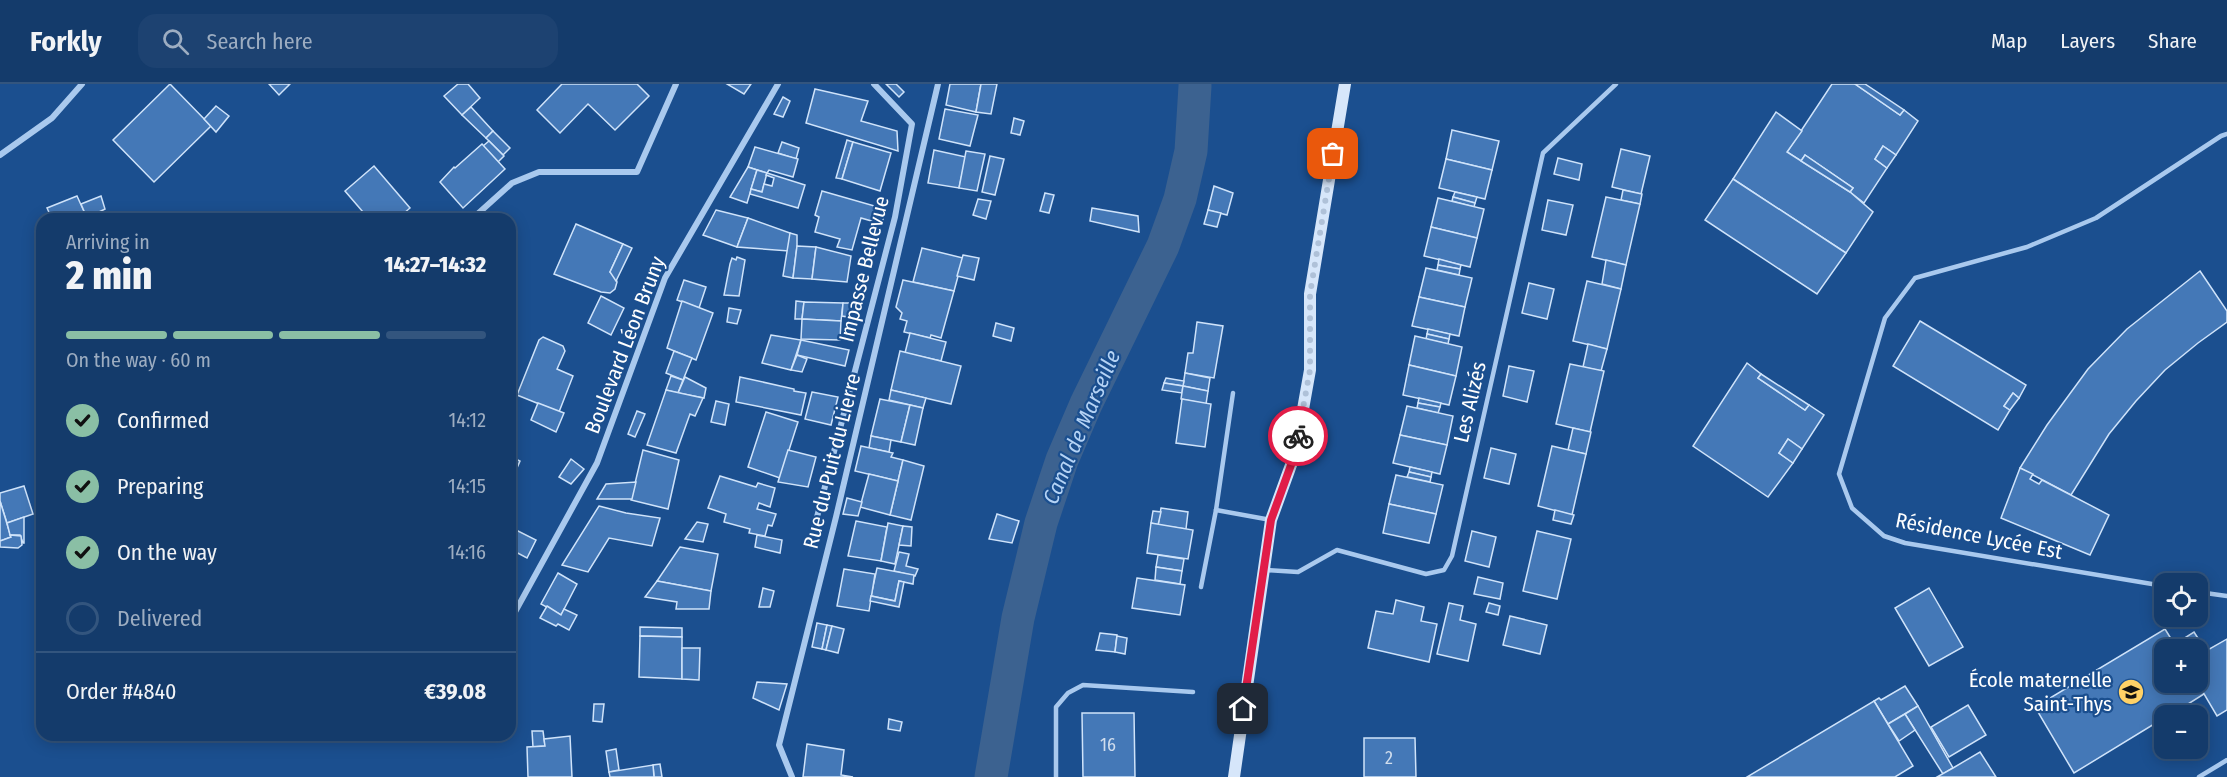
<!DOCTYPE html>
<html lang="en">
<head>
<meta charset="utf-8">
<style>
	:root { --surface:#143b6b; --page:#1d4271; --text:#f1f3f6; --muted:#9dadc1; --line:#33557e; --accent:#8abfa5 }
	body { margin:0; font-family:"Fira Sans Condensed",sans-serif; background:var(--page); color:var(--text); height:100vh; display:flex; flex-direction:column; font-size:22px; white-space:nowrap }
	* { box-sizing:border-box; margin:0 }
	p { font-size:20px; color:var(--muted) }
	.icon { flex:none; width:33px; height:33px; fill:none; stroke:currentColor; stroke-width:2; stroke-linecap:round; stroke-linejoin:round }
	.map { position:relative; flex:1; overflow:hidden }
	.details { position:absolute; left:36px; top:129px; width:480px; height:528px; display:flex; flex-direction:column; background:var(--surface); border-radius:18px; box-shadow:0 3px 15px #0003,0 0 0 2px var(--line) }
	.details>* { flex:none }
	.fabs { position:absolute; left:2154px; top:489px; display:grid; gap:12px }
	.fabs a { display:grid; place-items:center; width:54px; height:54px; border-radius:12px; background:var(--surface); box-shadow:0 3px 15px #0003,0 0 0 2px var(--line); font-size:30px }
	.pin { position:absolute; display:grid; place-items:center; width:51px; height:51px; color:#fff; margin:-26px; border-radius:12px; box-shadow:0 3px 9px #0006 }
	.courier { position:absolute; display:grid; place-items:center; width:60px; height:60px; margin:-30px; border:4px solid #e11d48; border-radius:50%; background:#fff; color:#222; box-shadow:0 2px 8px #0007 }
	.head em { font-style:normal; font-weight:800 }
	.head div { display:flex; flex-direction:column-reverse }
	.head { display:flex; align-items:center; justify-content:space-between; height:102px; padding:0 30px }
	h1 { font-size:39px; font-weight:800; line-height:45px }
	.bar { display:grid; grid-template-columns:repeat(4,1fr); gap:9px 6px; align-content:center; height:72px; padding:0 30px }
	.bar i { height:8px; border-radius:4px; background:var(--line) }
	.bar .current { background:var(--accent) }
	.bar p { grid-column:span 4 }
	.line { display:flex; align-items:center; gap:15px; padding:0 30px; border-top:2px solid var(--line) }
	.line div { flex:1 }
	ol { padding:0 30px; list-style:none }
	li { display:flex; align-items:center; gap:18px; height:66px }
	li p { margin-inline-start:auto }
	li .icon { padding:6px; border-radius:50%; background:var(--accent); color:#111; stroke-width:4 }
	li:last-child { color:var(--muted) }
	li i { width:33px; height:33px; border:3px solid var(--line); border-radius:50% }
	header { display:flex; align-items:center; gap:36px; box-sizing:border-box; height:84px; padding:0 30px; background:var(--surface); border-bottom:2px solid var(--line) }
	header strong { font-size:28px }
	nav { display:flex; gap:33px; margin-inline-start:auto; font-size:21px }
	.search { width:420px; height:54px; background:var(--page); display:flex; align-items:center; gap:15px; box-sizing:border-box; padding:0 21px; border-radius:18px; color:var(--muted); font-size:22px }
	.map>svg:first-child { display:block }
</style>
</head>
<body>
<header>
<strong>Forkly</strong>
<div class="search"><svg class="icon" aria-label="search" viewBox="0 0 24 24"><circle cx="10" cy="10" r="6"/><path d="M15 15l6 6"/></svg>Search here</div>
<nav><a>Map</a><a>Layers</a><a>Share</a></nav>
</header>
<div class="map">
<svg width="2227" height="693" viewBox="0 0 2227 693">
	<rect width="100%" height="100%" fill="#1b4f8f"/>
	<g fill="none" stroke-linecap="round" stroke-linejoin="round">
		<path stroke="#3c6290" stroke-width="33" d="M991,693L1018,534L1041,439L1062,376L1086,320L1163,162L1180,115L1191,67L1195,2"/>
	</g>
	<g fill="#4478b7" stroke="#cfe3fa" stroke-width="1.5">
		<path d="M170,0L211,42L154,98L113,56Z"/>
		<path d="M269,0H290L279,11Z"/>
		<path d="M458,0H468L480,14L462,31L444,12Z"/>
		<path d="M562,0H637L649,12L615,46L588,20L560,49L537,26Z"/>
		<path d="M727,0H751L744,10Z"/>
		<path d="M886,0H896L904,8L899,13Z"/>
		<path d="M950,0H981L976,28L946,21Z"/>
		<path d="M981,0H997L991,30L976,28Z"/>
		<path d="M1832,0H1855L1900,31L1904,26L1918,37L1896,71L1883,62L1875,75L1887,84L1864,119L1850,108L1853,104L1805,71L1801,77L1787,68Z"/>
		<path d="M1855,0H1865L1904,26L1900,31Z"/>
		<path d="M815,5L868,17L861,37L897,47L898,67L806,39Z"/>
		<path d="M783,13L790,17L783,33L774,30Z"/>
		<path d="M216,22L229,32L216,48L204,35Z"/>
		<path d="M471,23L493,47L486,54L462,31Z"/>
		<path d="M945,25L978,31L970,62L939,55Z"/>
		<path d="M1776,28L1802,47L1787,68L1850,108L1873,128L1846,169L1733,95Z"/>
		<path d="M1014,34L1024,37L1020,51L1011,49Z"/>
		<path d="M1452,46L1499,57L1492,86L1446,75Z"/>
		<path d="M493,47L510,64L503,71L486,54Z"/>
		<path d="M847,56L853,58L842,95L836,94Z"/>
		<path d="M489,57L504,72L498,78L483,62Z"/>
		<path d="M782,58L799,64L796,75L778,69Z"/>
		<path d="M853,58L891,69L880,107L842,95Z"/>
		<path d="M482,60L505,85L463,124L440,98L454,83L455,84Z"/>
		<path d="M1883,62L1896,71L1887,84L1875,75Z"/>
		<path d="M755,63L798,75L793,93L769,86L767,89L748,83Z"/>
		<path d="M1621,65L1650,72L1641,110L1612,103Z"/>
		<path d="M934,66L966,73L959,104L928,99Z"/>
		<path d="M966,67L985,70L977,107L959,104Z"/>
		<path d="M1805,71L1853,104L1850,108L1801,77Z"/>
		<path d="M990,72L1004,75L995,111L982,108Z"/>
		<path d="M1558,74L1582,80L1579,96L1554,90Z"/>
		<path d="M1446,75L1492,86L1485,115L1439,104Z"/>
		<path d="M374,82L410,124L397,135H369L345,107Z"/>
		<path d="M748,83L757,86L747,119L730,113Z"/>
		<path d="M757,86L767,89L762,108L751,105Z"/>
		<path d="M767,89L805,101L798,124L750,110L751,105L762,108L764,100L772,102L774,94L766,91Z"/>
		<path d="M1733,95L1846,169L1817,210L1705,136Z"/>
		<path d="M1214,102L1233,109L1227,131L1208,126Z"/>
		<path d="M1623,106L1642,110L1640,120L1621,116Z"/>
		<path d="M822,107L885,125L882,140L861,134L852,166L837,163L840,155L815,148L819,133L815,131Z"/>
		<path d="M1455,108L1477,113L1475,119L1453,113Z"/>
		<path d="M1045,109L1054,111L1049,129L1040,127Z"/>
		<path d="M77,112L87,134L52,135L47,124Z"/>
		<path d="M101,112L105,125L87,134L81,120Z"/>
		<path d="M1453,113L1475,119L1474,123L1452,117Z"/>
		<path d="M1606,113L1640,120L1626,181L1592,173Z"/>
		<path d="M1438,114L1484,125L1477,154L1431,143Z"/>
		<path d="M978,115L991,117L986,135L973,131Z"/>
		<path d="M1548,116L1573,121L1566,151L1542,146Z"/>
		<path d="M1092,124L1138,132L1139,148L1090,137Z"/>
		<path d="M716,126L748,134L737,163L703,151Z"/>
		<path d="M1208,126L1221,129L1217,143L1204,140Z"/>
		<path d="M748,134L790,149L789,167L737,163Z"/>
		<path d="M576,140L623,160L610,188L615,192L617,198L615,205L610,209L601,208L554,190Z"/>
		<path d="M1431,143L1477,154L1470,183L1424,172Z"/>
		<path d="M790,149L797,151V162L793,194L783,192Z"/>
		<path d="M623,160L632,164L616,197L610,188Z"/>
		<path d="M797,162L816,163L812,195L793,194Z"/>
		<path d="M816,163L851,172L847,198L812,195Z"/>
		<path d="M922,164L963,174L954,207L913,198Z"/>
		<path d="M963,171L979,174L974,196L957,192Z"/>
		<path d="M737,173L745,176L739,212L724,211L730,180L732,174L736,176Z"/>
		<path d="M1439,175L1461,181L1460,185L1438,181Z"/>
		<path d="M1606,176L1626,181L1621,205L1602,200Z"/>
		<path d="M1438,181L1460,185L1459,191L1437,186Z"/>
		<path d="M1426,184L1472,194L1465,223L1419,213Z"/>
		<path d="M2200,187L2227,227V238L2198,259L2165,286L2136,317L2109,350L2071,411L2020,384L2047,341L2088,285L2127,245Z"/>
		<path d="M684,196L706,203L699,224L677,216Z"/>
		<path d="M903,196L954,207L941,254L931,251L930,254L904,248L907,237L900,235L902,229L896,223Z"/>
		<path d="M1587,197L1621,205L1607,265L1573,257Z"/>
		<path d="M1529,199L1554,205L1547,235L1522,229Z"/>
		<path d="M601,212L624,224L611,251L588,239Z"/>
		<path d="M1419,213L1465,223L1459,252L1412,242Z"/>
		<path d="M682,217L713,229L696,276L667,264Z"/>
		<path d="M796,217L804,218L802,235H795Z"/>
		<path d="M804,218L843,219L841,237L802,235Z"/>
		<path d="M843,219H855L854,234L842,232Z"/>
		<path d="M729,224L741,226L737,240L727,238Z"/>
		<path d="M802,235L841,237L840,256L801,255Z"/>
		<path d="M1920,237L2026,301L2019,314L2013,309L2004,322L2010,326L1998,346L1893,282Z"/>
		<path d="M1197,238L1223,242L1214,294L1185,289L1188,269H1193Z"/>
		<path d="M996,239L1014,244L1011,257L993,252Z"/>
		<path d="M1428,245L1450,250L1449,255L1427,250Z"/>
		<path d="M910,249L946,258L941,277L905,269Z"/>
		<path d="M1427,250L1449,255L1448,260L1426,255Z"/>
		<path d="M771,251L801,256L791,286L762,279Z"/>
		<path d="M1415,252L1462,263L1456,292L1409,281Z"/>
		<path d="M543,253L563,262L565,267L557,285L573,292L559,328L517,311L539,256Z"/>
		<path d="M801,256L849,266L845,282L797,271Z"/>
		<path d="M1588,260L1607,265L1601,287L1583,283Z"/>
		<path d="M674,267L692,274L683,296L666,289Z"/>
		<path d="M900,267L961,282L951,320L891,306Z"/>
		<path d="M797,271L807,275L802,288L791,286Z"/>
		<path d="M1747,279L1761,290L1758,294L1805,326L1809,321L1824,331L1802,365L1788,355L1779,369L1793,379L1768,413L1693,362Z"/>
		<path d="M1570,280L1604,287L1590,348L1556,340Z"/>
		<path d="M1409,281L1456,292L1449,321L1403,311Z"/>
		<path d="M1509,282L1534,287L1527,318L1503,312Z"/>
		<path d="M1185,289L1210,294L1208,307L1183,302Z"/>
		<path d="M1761,290L1809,321L1805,326L1758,294Z"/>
		<path d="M671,292L683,296L678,309L666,306Z"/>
		<path d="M685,293L706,304L704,314L678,309Z"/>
		<path d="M740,293L794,305V307L806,309L801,331L736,318Z"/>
		<path d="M1166,294L1184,297L1183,302L1164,299Z"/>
		<path d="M1164,299L1183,302L1182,309L1162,306Z"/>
		<path d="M1183,302L1208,307L1206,320L1181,315Z"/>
		<path d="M666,306L703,314L695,332L690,330L676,369L647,361Z"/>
		<path d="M891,306L926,314L923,324L889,316Z"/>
		<path d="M812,308L838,313L831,341L805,335Z"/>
		<path d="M2013,309L2019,314L2010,326L2004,322Z"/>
		<path d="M1419,314L1441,319L1440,323L1418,319Z"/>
		<path d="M880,315L910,321L901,358L871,352Z"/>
		<path d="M1182,315L1211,320L1205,363L1176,359Z"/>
		<path d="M716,317L729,320L725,341L711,338Z"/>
		<path d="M538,319L564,329L556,348L531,336Z"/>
		<path d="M1418,319L1440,323L1438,329L1417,324Z"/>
		<path d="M910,321L923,324L915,361L901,358Z"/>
		<path d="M1407,322L1453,332L1447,361L1400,351Z"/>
		<path d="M637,327L645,330L635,353L628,350Z"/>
		<path d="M766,328L798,338L780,394L748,383Z"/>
		<path d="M1573,344L1591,348L1586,370L1568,366Z"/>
		<path d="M1400,351L1447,361L1440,390L1393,379Z"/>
		<path d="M871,352L891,356L889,368L869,364Z"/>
		<path d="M1788,355L1802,365L1793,379L1779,369Z"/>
		<path d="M861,362L893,369L891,373L903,376L898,397L855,387Z"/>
		<path d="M1552,362L1586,370L1572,431L1538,422Z"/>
		<path d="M1491,364L1516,370L1509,400L1484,394Z"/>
		<path d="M643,366L679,376L668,425L631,416Z"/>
		<path d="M788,366L816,373L808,403L778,398Z"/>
		<path d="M510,372L520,377L510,400Z"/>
		<path d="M571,375L584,385L571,400L559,393Z"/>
		<path d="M903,376L924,382L911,436L890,431Z"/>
		<path d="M1410,383L1432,388L1431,393L1409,388Z"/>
		<path d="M2020,384L2033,390L2030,395L2039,400L2042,396L2109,431L2090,471L2001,434Z"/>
		<path d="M1409,388L1431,393L1430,398L1407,393Z"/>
		<path d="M869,390L898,397L890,431L860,423Z"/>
		<path d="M1396,391L1443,401L1436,430L1389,420Z"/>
		<path d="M720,392L756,403L758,399L775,404L770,423L759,419L757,425L776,430L772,442L768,441L765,452L749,449L750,445L724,438L726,430L708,424Z"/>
		<path d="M636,398L632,415H597L606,400Z"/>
		<path d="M24,402L33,430L7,439L0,417V409Z"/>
		<path d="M847,414L862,418L858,432L843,430Z"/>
		<path d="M0,417L11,453L0,457Z"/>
		<path d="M1389,420L1436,430L1429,459L1383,449Z"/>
		<path d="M599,422L626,429L660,434L652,462L609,454L588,488L562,481Z"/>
		<path d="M1161,424L1188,428L1186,445L1158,441Z"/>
		<path d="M1555,426L1574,431L1571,440L1553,436Z"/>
		<path d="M1153,427L1161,428L1158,441L1151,439Z"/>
		<path d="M997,430L1019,437L1012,459L989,455Z"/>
		<path d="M24,433V459H23L20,451H10L7,439Z"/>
		<path d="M856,437L887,443L881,477L848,472Z"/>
		<path d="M697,438L708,440L703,458L685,455Z"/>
		<path d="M888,439L903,442L895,480L881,477Z"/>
		<path d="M1151,439L1193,446L1188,475L1147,469Z"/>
		<path d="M903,442L912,443L911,462L899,461Z"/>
		<path d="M510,443L536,456L527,474L510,465Z"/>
		<path d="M1472,447L1496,453L1489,483L1465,477Z"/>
		<path d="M1537,447L1571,455L1557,515L1523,507Z"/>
		<path d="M10,451L21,452L22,461L18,464L0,463V457L11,453Z"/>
		<path d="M757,451L782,456L780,469L755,463Z"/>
		<path d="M680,463L718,470L711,507L657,497Z"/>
		<path d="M899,468L909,470L906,482L918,485L915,492L894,487Z"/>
		<path d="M1158,471L1184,475L1182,487L1156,483Z"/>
		<path d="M1156,483L1182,487L1180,500L1155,496Z"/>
		<path d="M877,484L914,491L913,500L899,497L895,517L871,512Z"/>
		<path d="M844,485L875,490L869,527L837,522Z"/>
		<path d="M558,489L577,500L561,531L541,520Z"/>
		<path d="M1478,493L1503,499L1500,515L1474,510Z"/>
		<path d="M1137,494L1185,501L1180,531L1132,524Z"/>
		<path d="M657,497L711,507L709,525H676L677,518L645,513Z"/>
		<path d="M899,497L904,498L899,523L870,517L871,512L895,517Z"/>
		<path d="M763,504L774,507L770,523H759Z"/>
		<path d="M1929,504L1963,563L1929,582L1895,524Z"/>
		<path d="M1396,516L1424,523L1421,537L1437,540L1429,578L1368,564L1376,527L1393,530Z"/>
		<path d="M1449,519L1463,522L1460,536L1476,540L1468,577L1437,570Z"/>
		<path d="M1489,519L1500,522L1498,531L1486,528Z"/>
		<path d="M547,522L561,531L564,525L577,531L569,546L558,540L556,542L540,534Z"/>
		<path d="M1510,532L1547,541L1540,570L1503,561Z"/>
		<path d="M817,539L827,541L822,565L812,563Z"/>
		<path d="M827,541L832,542L826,566L822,565Z"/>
		<path d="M832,542L844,545L838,569L826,566Z"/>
		<path d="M640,543L682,544V553L640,552Z"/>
		<path d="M2165,545L2178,566H2164V598H2197L2204,610L2169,632H2164V634L2074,689L2035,623Z"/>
		<path d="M2194,548L2206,567L2227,555V626L2217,632L2197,598L2198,566H2178L2175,560Z"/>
		<path d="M1100,549L1117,551L1115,568L1096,566Z"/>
		<path d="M640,552L682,553V595L639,593Z"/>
		<path d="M1117,552L1127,554L1125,570L1115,568Z"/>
		<path d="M682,564H700L699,596L682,595Z"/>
		<path d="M757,598L787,600L779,626L753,614Z"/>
		<path d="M1905,602L1918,622L1888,640L1874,617L1879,614L1881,616Z"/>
		<path d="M1874,617L1913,682L1895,693H1747Z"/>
		<path d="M594,620H604L602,638L593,637Z"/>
		<path d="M1968,621L1986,651L1949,673L1931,643Z"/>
		<path d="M1918,622L1953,684L1943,690L1905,630Z"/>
		<path d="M1082,629H1134L1135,693H1083Z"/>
		<path d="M1905,630L1915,646L1899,657L1888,640Z"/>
		<path d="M889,635L902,638L900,647L888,645Z"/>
		<path d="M532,647H543L545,662L533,663Z"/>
		<path d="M570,652L572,693H528L527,663L545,662L544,655Z"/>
		<path d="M1364,654H1415L1416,693H1364Z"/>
		<path d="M807,660L844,666L841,691L853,693H803Z"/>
		<path d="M616,665L619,686L609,688L606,667Z"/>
		<path d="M1980,668L1996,693H1937L1953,684Z"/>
		<path d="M660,680L662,693H654L653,681Z"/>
		<path d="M653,681L654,693H610L609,688Z"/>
	</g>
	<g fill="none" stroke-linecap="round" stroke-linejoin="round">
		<g stroke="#a9c9ee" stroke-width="4.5">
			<path d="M1216,426L1271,436"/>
			<path d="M1266,486L1298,488L1337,466L1426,490L1444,486L1452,472L1543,69L1616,0"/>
			<path d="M2164,502L1905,459L1884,452L1852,424L1839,390L1885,234L1915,194L2027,163L2096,134L2221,52L2227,50"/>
			<path d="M1201,503L1216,426L1233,309"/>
			<path d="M2198,508L2227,512"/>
			<path d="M1056,693V623L1068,609L1083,601L1193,608"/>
			<path d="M2199,693L2227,676"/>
		</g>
		<g stroke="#a9c9ee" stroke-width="6">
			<path d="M0,71L52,34L82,0"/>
			<path d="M472,135L512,99L539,88H637L676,0"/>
			<path d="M810,460L895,133L912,40L874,0"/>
			<path d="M510,537L597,379L665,194L778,0"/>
			<path d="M792,693L779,661L836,433L938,0"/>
		</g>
		<path stroke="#d6e6fa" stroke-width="12" d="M1234,693L1271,436L1295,370L1310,286V210L1345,0"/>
	</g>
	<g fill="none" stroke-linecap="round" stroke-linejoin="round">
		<path stroke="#afc1d8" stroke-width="6" stroke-dasharray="0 10.8" d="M1298,352L1310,286V210L1333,70"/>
		<path stroke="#e11d48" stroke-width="8" d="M1243,625L1271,436L1295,370L1298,352"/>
	</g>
	<defs>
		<g id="school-disc" transform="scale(1.35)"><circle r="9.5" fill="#ffd166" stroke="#1b4f8f"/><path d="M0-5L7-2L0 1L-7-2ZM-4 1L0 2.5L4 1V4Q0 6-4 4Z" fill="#111"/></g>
	</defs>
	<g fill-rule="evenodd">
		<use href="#school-disc" x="2131" y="608"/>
	</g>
	<g text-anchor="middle" stroke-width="4.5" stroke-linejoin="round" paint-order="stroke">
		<g font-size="18" fill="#d0dded">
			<text x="1108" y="667">16</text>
			<text x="1389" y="680">2</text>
		</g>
		<g font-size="21" fill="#fff" stroke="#1b4f8f">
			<text transform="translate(864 185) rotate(-76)" y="7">Impasse Bellevue</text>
			<text transform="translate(625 261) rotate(-69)" y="7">Boulevard Léon Bruny</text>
			<text transform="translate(1470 318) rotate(-77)" y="7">Les Alizés</text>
			<text transform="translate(832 377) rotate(-76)" y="7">Rue du Puit du Lierre</text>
			<text transform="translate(1979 452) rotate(11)" y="7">Résidence Lycée Est</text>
		</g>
		<g font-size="21" fill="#fff" stroke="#1b4f8f" text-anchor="end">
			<text x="2112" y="603">École maternelle<tspan x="2112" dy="24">Saint-Thys</tspan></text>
		</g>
		<g font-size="22" font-style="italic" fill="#b5d3f5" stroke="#1b4f8f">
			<text transform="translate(1081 343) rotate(-67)" y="8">Canal de Marseille</text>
		</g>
	</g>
</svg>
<div class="fabs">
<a><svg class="icon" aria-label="locate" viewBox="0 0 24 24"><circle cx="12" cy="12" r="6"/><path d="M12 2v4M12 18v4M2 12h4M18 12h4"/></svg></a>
<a>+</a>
<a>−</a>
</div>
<div class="pin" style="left:1333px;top:70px;background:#ea580c"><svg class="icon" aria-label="bag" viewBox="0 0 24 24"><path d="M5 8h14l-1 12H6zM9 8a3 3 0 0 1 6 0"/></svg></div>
<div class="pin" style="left:1243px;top:625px;background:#1f2937"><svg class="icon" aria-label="home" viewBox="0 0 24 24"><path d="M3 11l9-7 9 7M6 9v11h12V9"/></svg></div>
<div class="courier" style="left:1298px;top:352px"><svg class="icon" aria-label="bike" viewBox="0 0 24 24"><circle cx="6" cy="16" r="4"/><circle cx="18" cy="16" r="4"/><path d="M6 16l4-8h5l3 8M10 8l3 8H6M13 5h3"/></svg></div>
<section class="details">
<div class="head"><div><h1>2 min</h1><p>Arriving in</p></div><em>14:27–14:32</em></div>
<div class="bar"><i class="current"></i><i class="current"></i><i class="current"></i><i></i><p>On the way · 60 m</p></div>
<ol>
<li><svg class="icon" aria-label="check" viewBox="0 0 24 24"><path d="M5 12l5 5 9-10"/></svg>Confirmed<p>14:12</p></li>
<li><svg class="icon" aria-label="check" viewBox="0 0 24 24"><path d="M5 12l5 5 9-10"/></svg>Preparing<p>14:15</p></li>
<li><svg class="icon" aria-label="check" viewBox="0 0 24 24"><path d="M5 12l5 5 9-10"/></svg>On the way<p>14:16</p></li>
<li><i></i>Delivered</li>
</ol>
<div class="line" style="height:78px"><div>Order #4840</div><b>€39.08</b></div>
</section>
</div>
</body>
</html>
